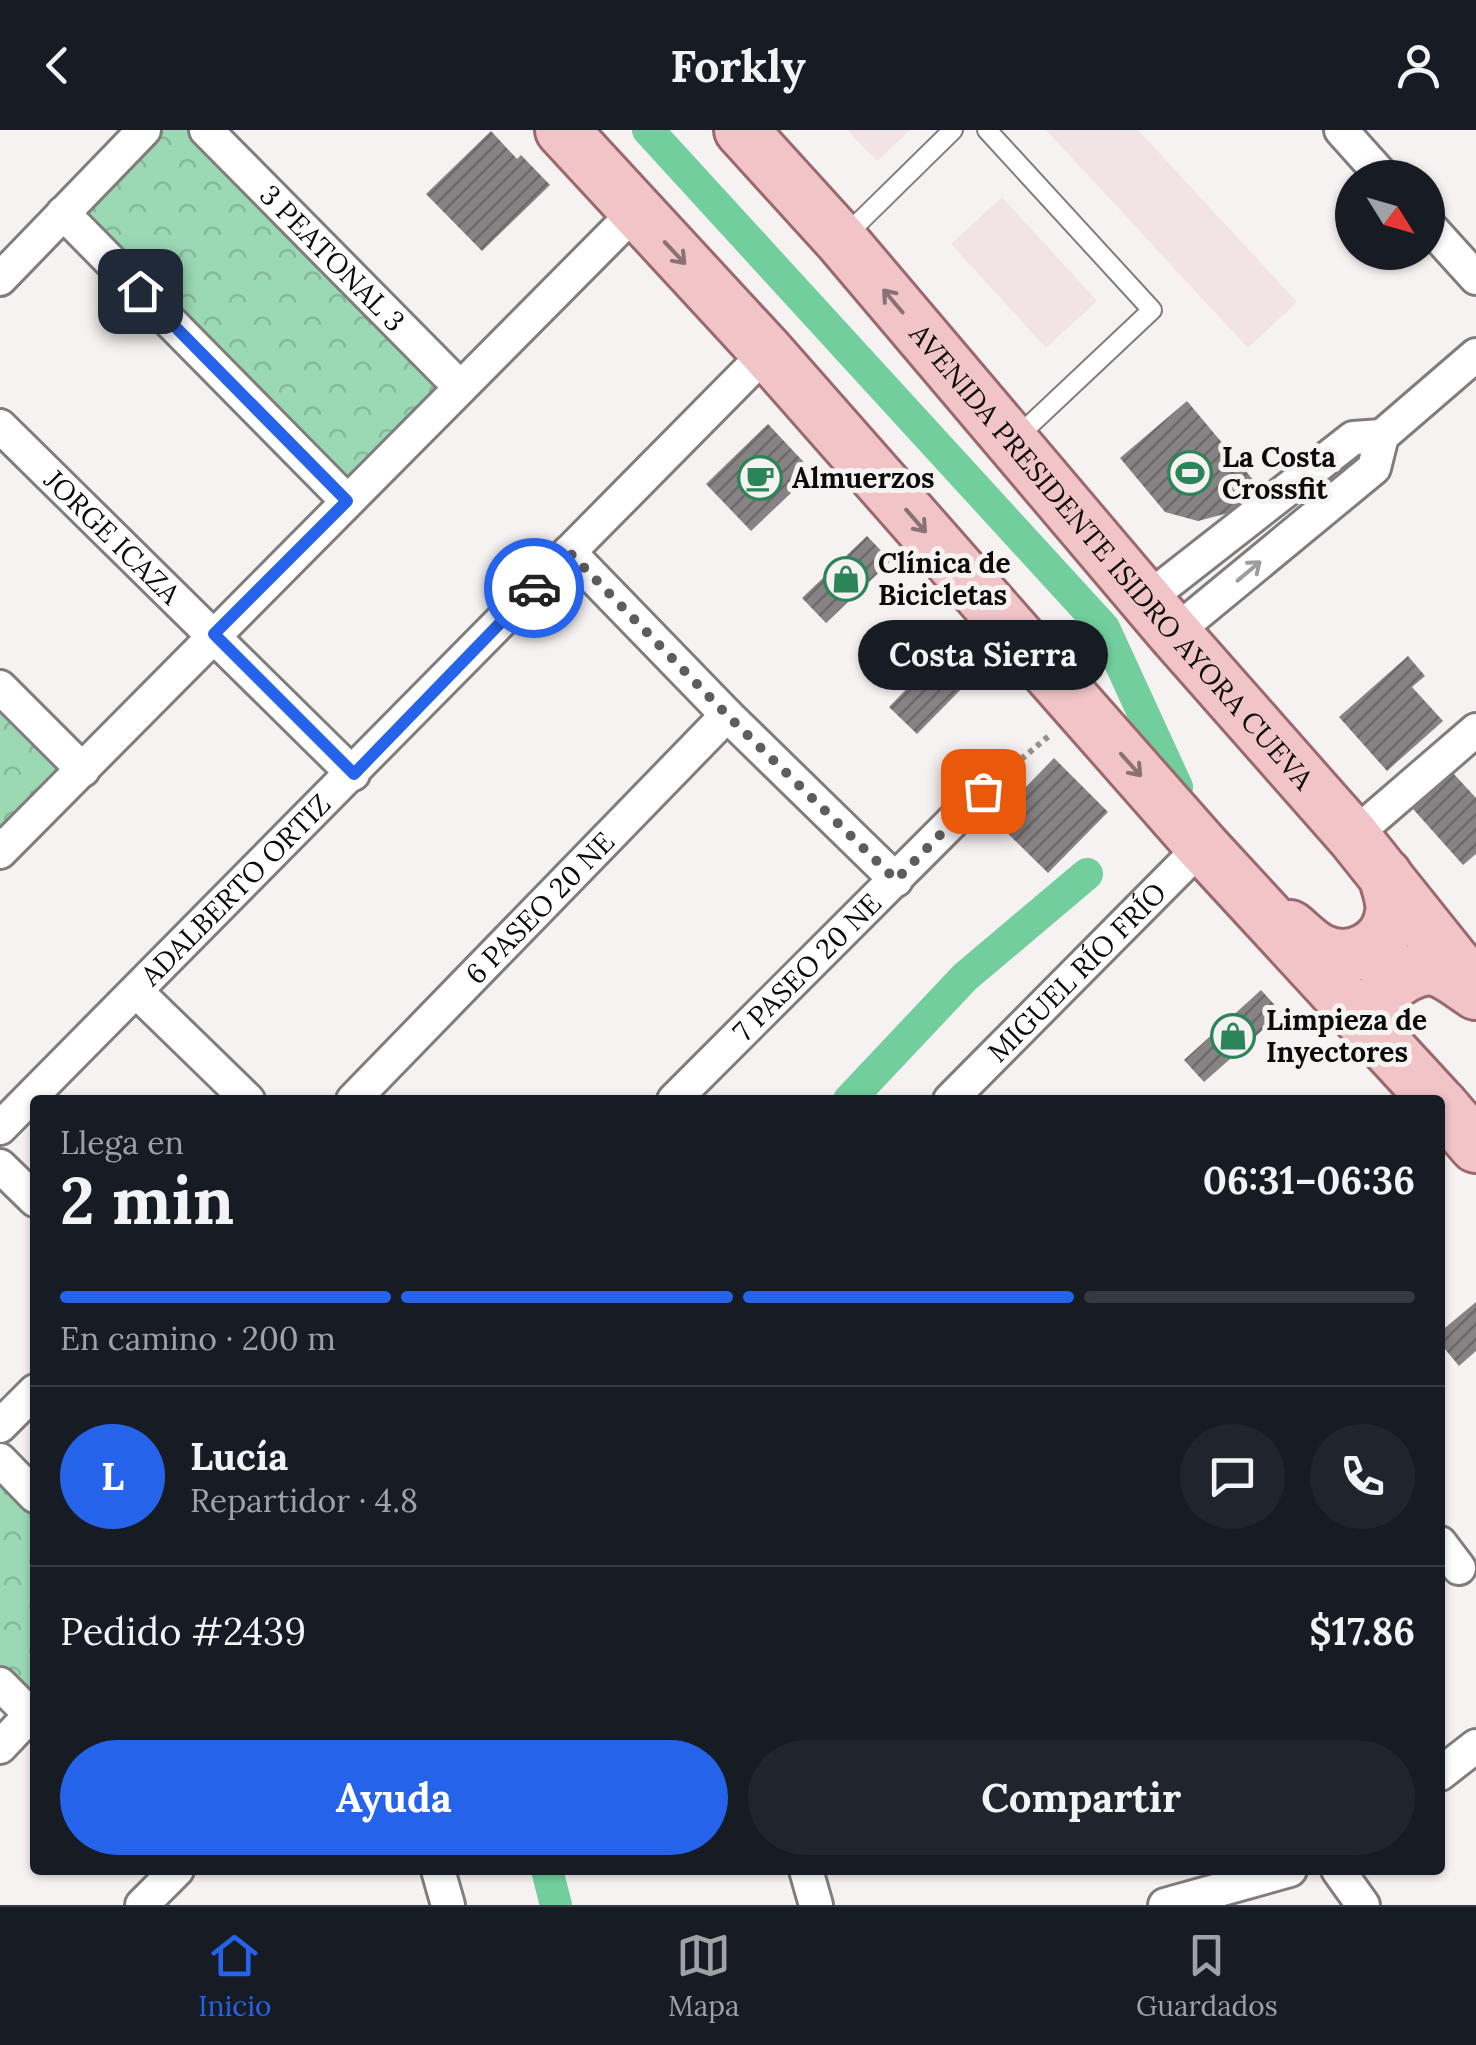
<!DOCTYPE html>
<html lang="es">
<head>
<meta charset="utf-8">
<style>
	:root { --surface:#171b24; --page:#20242c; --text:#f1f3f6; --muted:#9ea1a6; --line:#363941; --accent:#2563eb }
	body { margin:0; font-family:Lora,serif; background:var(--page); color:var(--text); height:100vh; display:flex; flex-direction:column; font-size:38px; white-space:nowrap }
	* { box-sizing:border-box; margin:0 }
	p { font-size:32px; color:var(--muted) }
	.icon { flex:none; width:55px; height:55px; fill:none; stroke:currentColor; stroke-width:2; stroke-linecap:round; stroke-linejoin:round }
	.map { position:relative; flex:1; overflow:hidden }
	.drawer { position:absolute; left:30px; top:965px; width:1415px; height:780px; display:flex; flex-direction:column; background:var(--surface); border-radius:10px; box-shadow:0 2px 8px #0004 }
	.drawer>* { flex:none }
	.needle { width:65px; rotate:127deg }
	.fabs { position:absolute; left:1335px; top:30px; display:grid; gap:20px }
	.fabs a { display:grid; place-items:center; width:110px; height:110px; border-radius:50%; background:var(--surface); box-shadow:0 2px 8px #0004; font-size:50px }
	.pin { position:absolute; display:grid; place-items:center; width:85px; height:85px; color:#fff; margin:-42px; border-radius:20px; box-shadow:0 5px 15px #0006 }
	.courier { position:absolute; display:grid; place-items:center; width:100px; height:100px; margin:-50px; border:8px solid #2563eb; border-radius:50%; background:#fff; color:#222; box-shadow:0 2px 12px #0007 }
	.bubble { position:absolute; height:70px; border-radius:35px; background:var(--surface); box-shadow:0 2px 8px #0004; font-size:32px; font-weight:700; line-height:70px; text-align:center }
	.head em { font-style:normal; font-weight:700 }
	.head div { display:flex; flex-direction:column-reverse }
	.head { display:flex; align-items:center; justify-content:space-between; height:170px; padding:0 30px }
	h1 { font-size:65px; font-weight:700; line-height:75px }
	.bar { display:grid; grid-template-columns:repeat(4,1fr); gap:15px 10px; align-content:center; height:120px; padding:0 30px }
	.bar i { height:12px; border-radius:8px; background:var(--line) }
	.bar .selected { background:var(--accent) }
	.bar p { grid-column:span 4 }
	.line { display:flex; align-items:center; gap:25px; padding:0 30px; border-top:2px solid var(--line) }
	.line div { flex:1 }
	.round { display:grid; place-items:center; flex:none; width:105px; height:105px; border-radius:52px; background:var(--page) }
	.action { display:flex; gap:20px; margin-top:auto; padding:20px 30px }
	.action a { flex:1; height:115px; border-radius:60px; background:var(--accent); color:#fff; font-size:40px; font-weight:700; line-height:115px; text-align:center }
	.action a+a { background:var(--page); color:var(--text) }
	header { display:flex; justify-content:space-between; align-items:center; height:130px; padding:0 30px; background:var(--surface); font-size:45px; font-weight:700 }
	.menu { display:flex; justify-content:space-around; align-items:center; height:140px; border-top:2px solid var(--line); background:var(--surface); font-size:28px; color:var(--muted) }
	.menu a { display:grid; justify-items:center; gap:5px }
	.menu .selected { color:var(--accent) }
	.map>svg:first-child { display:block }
</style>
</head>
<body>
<header><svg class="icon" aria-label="back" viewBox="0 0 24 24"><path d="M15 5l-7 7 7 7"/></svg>Forkly<svg class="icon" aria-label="person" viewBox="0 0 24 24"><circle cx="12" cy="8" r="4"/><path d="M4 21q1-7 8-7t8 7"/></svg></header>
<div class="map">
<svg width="1476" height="1775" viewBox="0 0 1476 1775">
	<defs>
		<pattern id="park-crowns" width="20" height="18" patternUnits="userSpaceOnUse" patternTransform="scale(2.5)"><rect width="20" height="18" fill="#9bd9b5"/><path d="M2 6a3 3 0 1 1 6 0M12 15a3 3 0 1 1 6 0" fill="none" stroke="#84b99a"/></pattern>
		<pattern id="building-hatch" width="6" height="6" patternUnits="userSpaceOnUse" patternTransform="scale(2.5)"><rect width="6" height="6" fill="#878283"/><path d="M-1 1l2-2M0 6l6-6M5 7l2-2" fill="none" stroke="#6d6969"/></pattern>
	</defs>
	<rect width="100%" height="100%" fill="#f7f2f2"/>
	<g fill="#f2e4e5">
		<path d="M847,0H910L877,31Z"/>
		<path d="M1046,0H1138L1297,172L1248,218Z"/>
		<path d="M1002,67L1097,171L1046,218L951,114Z"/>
	</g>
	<g fill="url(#park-crowns)">
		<path d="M144,0H206L459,256L347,371L63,83Z"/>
		<path d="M0,559L83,640L0,722Z"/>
		<path d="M0,1330L35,1366V1580L0,1554Z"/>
	</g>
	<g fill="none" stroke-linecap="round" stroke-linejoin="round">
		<g stroke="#72ce9c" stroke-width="32">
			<path d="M648,0L1104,498L1177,657"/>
			<path d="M849,970L965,847L1087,744"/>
			<path d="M547,1740L556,1775"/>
		</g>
	</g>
	<g fill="url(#building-hatch)">
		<path d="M491,1L517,29L521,25L550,55L482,121L426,64Z"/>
		<path d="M1187,271L1260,358L1232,382L1198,391L1165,382L1120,328Z"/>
		<path d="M768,294L813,342L751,401L706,354Z"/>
		<path d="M867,406L891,431L826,493L802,468Z"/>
		<path d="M953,511L981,539L917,604L889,577Z"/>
		<path d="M1408,526L1425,546L1412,557L1443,591L1387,641L1339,587Z"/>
		<path d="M1054,628L1108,682L1048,743L994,690Z"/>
		<path d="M1453,643L1476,668V724L1463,735L1413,679Z"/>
		<path d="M1261,860L1282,883L1204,952L1184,930Z"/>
		<path d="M1476,1172V1221L1459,1236L1440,1213V1202Z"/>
	</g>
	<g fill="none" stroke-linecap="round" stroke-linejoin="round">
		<g stroke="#817d7d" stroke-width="22">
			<g id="service">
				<path d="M987,0L1152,180L1016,308"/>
				<path d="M843,108L953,0"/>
			</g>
		</g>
		<g stroke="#817d7d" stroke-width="38">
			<g id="minor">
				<path id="s1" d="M206,0L459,256"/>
				<path d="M1341,0L1384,48"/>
				<path d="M63,83L347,371"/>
				<path d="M1428,95L1476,148"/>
				<path d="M0,149L144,0"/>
				<path id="s2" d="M0,296L353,644"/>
				<path d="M569,422L727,585L896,750"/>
				<path d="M1146,470L1353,308L1382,306"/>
				<path d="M1174,503L1374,338L1382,306L1476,225"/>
				<path d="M0,557L83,640"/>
				<path d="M1353,706L1476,600"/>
				<path d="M0,722L636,81"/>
				<path d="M136,861L248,970"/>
				<path id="s3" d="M353,970L727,585"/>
				<path id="s4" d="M674,970L983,661"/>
				<path id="s5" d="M950,970L1202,716"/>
				<path id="s6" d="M0,998L767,222"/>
				<path d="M0,1036L35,1070"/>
				<path d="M0,1296L35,1261"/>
				<path d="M0,1330L35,1366"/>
				<path d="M1440,1413L1459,1438"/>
				<path d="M0,1554L31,1585"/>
				<path d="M0,1617L35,1580"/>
				<path d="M1440,1644L1476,1616"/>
				<path d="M438,1740L448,1775"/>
				<path d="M806,1740L816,1775"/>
				<path d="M1338,1740L1363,1775"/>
				<path d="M142,1775L177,1740"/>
				<path d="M1165,1775L1290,1740"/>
			</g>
		</g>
		<g stroke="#9a696d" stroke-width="58">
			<g id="primary">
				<path d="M562,0L767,222L1202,716L1436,970"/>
				<path id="s7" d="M741,0L841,110L1174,503L1353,706L1476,860"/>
				<path d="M1290,797C1300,805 1310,816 1321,821C1351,835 1388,817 1392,783C1394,771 1388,757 1385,745"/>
				<path d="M1377,906C1376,899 1375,890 1375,882C1378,859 1412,835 1435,839C1450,843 1463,855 1476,863"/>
				<path d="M1440,974L1476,1016"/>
			</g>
		</g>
		<path stroke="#939090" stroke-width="6" stroke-dasharray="5 5" stroke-linecap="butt" d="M1006,642L1050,605"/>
		<use href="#service" stroke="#fff" stroke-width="18"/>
		<use href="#minor" stroke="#fff" stroke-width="32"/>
		<use href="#primary" stroke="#f1c4c7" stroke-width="52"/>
	</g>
	<defs><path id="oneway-shaft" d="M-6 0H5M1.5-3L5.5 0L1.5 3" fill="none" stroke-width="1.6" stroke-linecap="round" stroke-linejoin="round" transform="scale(2.5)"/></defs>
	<g stroke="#8a7172">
		<use href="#oneway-shaft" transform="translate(675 123) rotate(47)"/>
		<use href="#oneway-shaft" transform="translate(893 171) rotate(-130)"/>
		<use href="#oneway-shaft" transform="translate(916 391) rotate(49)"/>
		<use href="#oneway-shaft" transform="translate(1131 635) rotate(48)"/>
	</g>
	<use stroke="#9e9d9d" href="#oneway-shaft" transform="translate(1249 441) rotate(-40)"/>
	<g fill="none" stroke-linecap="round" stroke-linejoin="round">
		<path stroke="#5e5c5c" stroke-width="10" stroke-dasharray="0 18" d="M534,458L569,422L727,585L896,750L983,661"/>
		<path stroke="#2563eb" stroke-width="12" d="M140,161L347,371L214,504L354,644L534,458"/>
	</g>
	<defs>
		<g id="stadium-ring" transform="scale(2.25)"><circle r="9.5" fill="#f7f2f2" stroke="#2c8459" stroke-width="1.5"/><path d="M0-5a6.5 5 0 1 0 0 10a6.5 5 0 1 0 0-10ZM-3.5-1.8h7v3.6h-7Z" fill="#2c8459"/></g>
		<g id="cafe-ring" transform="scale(2.25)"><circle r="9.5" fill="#f7f2f2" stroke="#2c8459" stroke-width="1.5"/><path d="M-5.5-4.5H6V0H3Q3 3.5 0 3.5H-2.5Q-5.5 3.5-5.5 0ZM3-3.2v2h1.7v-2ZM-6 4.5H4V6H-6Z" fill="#2c8459"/></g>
		<g id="shop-ring" transform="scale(2.25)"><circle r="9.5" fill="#f7f2f2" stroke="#2c8459" stroke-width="1.5"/><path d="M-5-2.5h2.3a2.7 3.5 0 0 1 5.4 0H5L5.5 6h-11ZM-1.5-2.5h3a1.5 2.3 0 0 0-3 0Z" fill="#2c8459"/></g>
	</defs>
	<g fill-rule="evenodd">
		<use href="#stadium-ring" x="1190" y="343"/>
		<use href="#cafe-ring" x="760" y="348"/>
		<use href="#shop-ring" x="846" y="449"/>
		<use href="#shop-ring" x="1233" y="906"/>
	</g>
	<g text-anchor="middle" stroke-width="10" stroke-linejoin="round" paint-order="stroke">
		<g font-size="28" fill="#0c0b0b" stroke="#f7f2f2">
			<text dy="10" stroke="none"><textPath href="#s1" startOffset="180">3 PEATONAL 3</textPath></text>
			<text dy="10" stroke="none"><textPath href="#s2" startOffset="158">JORGE ICAZA</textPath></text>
			<text dy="10" stroke="none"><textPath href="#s7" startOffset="565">AVENIDA PRESIDENTE ISIDRO AYORA CUEVA</textPath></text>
			<text dy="10" stroke="none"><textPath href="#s6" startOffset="335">ADALBERTO ORTIZ</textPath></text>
			<text dy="10" stroke="none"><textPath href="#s3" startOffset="268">6 PASEO 20 NE</textPath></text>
			<text dy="10" stroke="none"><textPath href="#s4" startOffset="188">7 PASEO 20 NE</textPath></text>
			<text dy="10" stroke="none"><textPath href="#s5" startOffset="180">MIGUEL RÍO FRÍO</textPath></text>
		</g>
		<g font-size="28" font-weight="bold" fill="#0c0b0b" stroke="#f7f2f2" text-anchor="start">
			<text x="1222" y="337">La Costa<tspan x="1222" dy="32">Crossfit</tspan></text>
			<text x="792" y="358">Almuerzos</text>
			<text x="878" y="443">Clínica de<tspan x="878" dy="32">Bicicletas</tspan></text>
			<text x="1266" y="900">Limpieza de<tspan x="1266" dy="32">Inyectores</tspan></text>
		</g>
	</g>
</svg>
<div class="fabs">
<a><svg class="needle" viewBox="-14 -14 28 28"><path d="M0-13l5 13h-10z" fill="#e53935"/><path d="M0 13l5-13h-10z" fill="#9ea1a6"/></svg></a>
</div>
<div class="pin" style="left:983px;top:661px;background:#ea580c"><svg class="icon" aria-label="bag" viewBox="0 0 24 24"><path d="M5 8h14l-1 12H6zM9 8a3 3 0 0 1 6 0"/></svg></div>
<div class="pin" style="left:140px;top:161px;background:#1f2937"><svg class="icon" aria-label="home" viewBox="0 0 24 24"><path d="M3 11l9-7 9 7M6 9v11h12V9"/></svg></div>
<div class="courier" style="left:534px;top:458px"><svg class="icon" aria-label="car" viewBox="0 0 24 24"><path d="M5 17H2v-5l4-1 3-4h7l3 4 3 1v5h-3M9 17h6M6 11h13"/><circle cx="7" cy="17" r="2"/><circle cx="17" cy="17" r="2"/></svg></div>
<div class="bubble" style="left:858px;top:490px;width:250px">Costa Sierra</div>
<section class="drawer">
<div class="head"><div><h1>2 min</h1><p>Llega en</p></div><em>06:31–06:36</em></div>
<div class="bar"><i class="selected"></i><i class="selected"></i><i class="selected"></i><i></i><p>En camino · 200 m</p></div>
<div class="line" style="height:180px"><b class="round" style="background:var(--accent);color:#fff">L</b><div><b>Lucía</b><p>Repartidor · 4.8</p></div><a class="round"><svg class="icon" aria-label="chat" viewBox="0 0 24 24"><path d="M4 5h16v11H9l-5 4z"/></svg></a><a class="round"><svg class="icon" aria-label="phone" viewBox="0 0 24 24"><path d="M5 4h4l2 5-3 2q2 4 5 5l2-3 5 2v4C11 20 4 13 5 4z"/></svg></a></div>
<div class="line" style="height:130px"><div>Pedido #2439</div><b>$17.86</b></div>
<div class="action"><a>Ayuda</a><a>Compartir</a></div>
</section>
</div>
<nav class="menu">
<a class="selected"><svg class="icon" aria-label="home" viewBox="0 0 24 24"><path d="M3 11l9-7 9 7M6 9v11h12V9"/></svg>Inicio</a>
<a><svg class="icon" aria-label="map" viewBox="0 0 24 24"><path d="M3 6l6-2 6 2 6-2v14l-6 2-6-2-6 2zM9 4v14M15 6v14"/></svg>Mapa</a>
<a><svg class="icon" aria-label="saved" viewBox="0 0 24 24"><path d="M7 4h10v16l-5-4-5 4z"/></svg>Guardados</a>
</nav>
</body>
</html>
